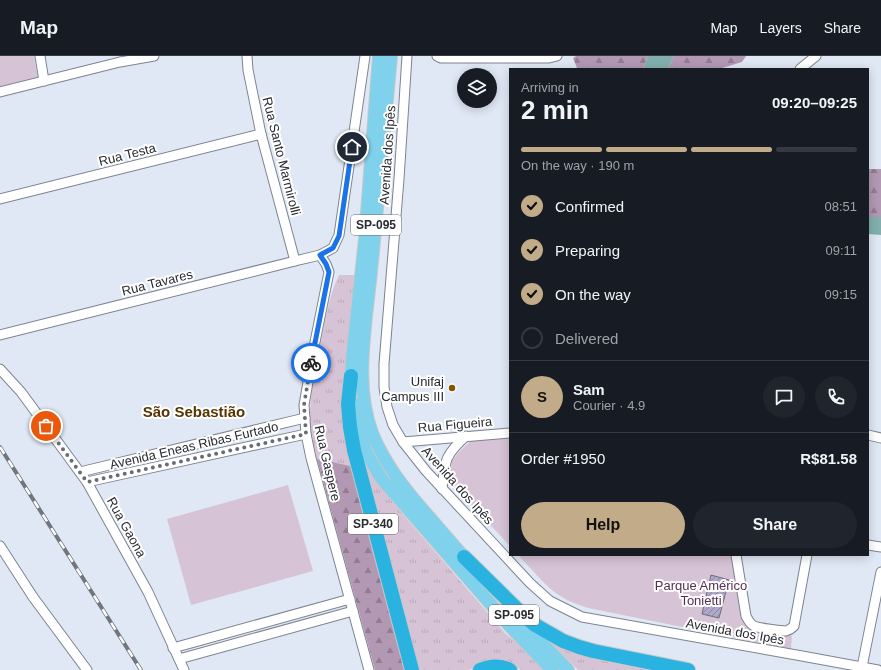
<!DOCTYPE html>
<html lang="en">
<head>
<meta charset="utf-8">
<style>
	:root { --surface:#171b24; --page:#20242c; --text:#f1f3f6; --muted:#9ea1a6; --line:#363941; --accent:#c2ab88 }
	body { margin:0; font-family:Helvetica,sans-serif; background:var(--page); color:var(--text); height:100vh; display:flex; flex-direction:column; font-size:15px; white-space:nowrap }
	* { box-sizing:border-box; margin:0 }
	p { font-size:13px; color:var(--muted) }
	.icon { flex:none; width:22px; height:22px; fill:none; stroke:currentColor; stroke-width:2; stroke-linecap:round; stroke-linejoin:round }
	.map { position:relative; flex:1; overflow:hidden }
	.panel { position:absolute; left:509px; top:12px; width:360px; height:488px; display:flex; flex-direction:column; background:var(--surface); border-radius:0px; box-shadow:0 2px 10px #0003 }
	.panel>* { flex:none }
	.tools { position:absolute; left:457px; top:12px; display:grid; gap:8px }
	.tools a { display:grid; place-items:center; width:40px; height:40px; border-radius:50%; background:var(--surface); box-shadow:0 2px 10px #0003; font-size:20px }
	.pin { position:absolute; display:grid; place-items:center; width:34px; height:34px; color:#fff; margin:-17px; border:2px solid #fff; border-radius:50%; box-shadow:0 1px 4px #0007 }
	.courier { position:absolute; display:grid; place-items:center; width:40px; height:40px; margin:-20px; border:3px solid #1a73e8; border-radius:50%; background:#fff; color:#222; box-shadow:0 1px 5px #0007 }
	.headline em { font-style:normal; font-weight:800 }
	.headline div { display:flex; flex-direction:column-reverse }
	.headline { display:flex; align-items:center; justify-content:space-between; height:68px; padding:0 12px }
	h1 { font-size:26px; font-weight:800; line-height:30px }
	.bar { display:grid; grid-template-columns:repeat(4,1fr); gap:6px 4px; align-content:center; height:48px; padding:0 12px }
	.bar i { height:5px; border-radius:3px; background:var(--line) }
	.bar .selected { background:var(--accent) }
	.bar p { grid-column:span 4 }
	.line { display:flex; align-items:center; gap:10px; padding:0 12px; border-top:1px solid var(--line) }
	.line div { flex:1 }
	.round { display:grid; place-items:center; flex:none; width:42px; height:42px; border-radius:21px; background:var(--page) }
	ol { padding:0 12px; list-style:none }
	li { display:flex; align-items:center; gap:12px; height:44px }
	li p { margin-inline-start:auto }
	li .icon { padding:4px; border-radius:50%; background:var(--accent); color:#111; stroke-width:4 }
	li:last-child { color:var(--muted) }
	li i { width:22px; height:22px; border:2px solid var(--line); border-radius:50% }
	.cta { display:flex; gap:8px; margin-top:auto; padding:8px 12px }
	.cta a { flex:1; height:46px; border-radius:24px; background:var(--accent); color:#111; font-size:16px; font-weight:800; line-height:46px; text-align:center }
	.cta a+a { background:var(--page); color:var(--text) }
	header { display:flex; align-items:center; gap:24px; box-sizing:border-box; height:56px; padding:0 20px; background:var(--surface); border-bottom:1px solid var(--line) }
	header strong { font-size:19px }
	nav { display:flex; gap:22px; margin-inline-start:auto; font-size:14px }
	.map>svg:first-child { display:block }
</style>
</head>
<body>
<header>
<strong>Map</strong>
<nav><a>Map</a><a>Layers</a><a>Share</a></nav>
</header>
<div class="map">
<svg width="881" height="614" viewBox="0 0 881 614">
	<defs>
		<pattern id="grass-tufts" width="24" height="20" patternUnits="userSpaceOnUse"><rect width="24" height="20" fill="#d7c3d6"/><path d="M3 7l-1-3M5 7V3M7 7l1-3M15 17l-1-3M17 17v-4M19 17l1-3" fill="none" stroke="#b9a8b8"/></pattern>
		<pattern id="forest-firs" width="22" height="20" patternUnits="userSpaceOnUse"><rect width="22" height="20" fill="#b398b3"/><path d="M5 1l3.5 6h-7zM16 11l3.5 6h-7z" fill="#927c92"/></pattern>
		<pattern id="building-hatch" width="6" height="6" patternUnits="userSpaceOnUse"><rect width="6" height="6" fill="#aea8ca"/><path d="M-1 1l2-2M0 6l6-6M5 7l2-2" fill="none" stroke="#8e89a4"/></pattern>
	</defs>
	<rect width="100%" height="100%" fill="#e0e8f5"/>
	<g fill="url(#grass-tufts)">
		<path d="M339,219H355L343,355L351,410L317,403C312,387 310,371 310,354C311,333 317,311 320,290C325,266 328,242 339,219Z"/>
		<path d="M365,408L377,426L395,449L506,578L519,588L544,614H521L509,607H483L469,614H417Z"/>
		<path d="M545,581L665,614H578Z"/>
	</g>
	<g fill="url(#forest-firs)">
		<path d="M576,0H648L643,13H584L577,12L573,2Z"/>
		<path d="M674,0H746L742,6L719,13H668Z"/>
		<rect x="868" y="113" width="13" height="48"/>
		<path d="M317,403L351,410L407,614H375Z"/>
	</g>
	<g fill="#d7c3d6">
		<path d="M0,0H34L38,22L0,32Z"/>
		<path d="M510,380V490L454,430L450,419L452,405L460,395L472,384Z"/>
		<path d="M288,429L313,515L191,549L167,463Z"/>
		<path d="M518,499H732L745,555L761,573L792,580L791,593L588,552C579,549 570,546 562,541C545,531 532,513 518,499Z"/>
	</g>
	<g fill="#82afad">
		<path d="M648,0H674L668,13H643Z"/>
		<path d="M868,161H881V179L868,178Z"/>
	</g>
	<path fill="url(#building-hatch)" stroke="#706e7b" d="M711,519L729,524L719,562L702,558Z"/>
	<g fill="none" stroke-linecap="round" stroke-linejoin="round">
		<g stroke="#7c848f" stroke-width="11">
			<g id="minor">
				<path d="M40,0L44,25"/>
				<path d="M247,0L248,14L261,78L295,205"/>
				<path d="M407,0L399,123L384,308V331L387,351L393,369L403,386L426,415L530,527L550,545L582,561L802,600L878,614"/>
				<path d="M437,0L441,2H549L557,0"/>
				<path d="M800,13L816,0"/>
				<path d="M0,36L120,6L154,0"/>
				<path d="M0,143L261,78"/>
				<path d="M320,199L326,208L329,216L315,286L304,349L306,378L311,402L369,614"/>
				<path d="M0,279L295,205L320,199L333,192L339,179L365,0"/>
				<path d="M0,313L21,336L87,426L148,536L184,614"/>
				<path d="M868,379L881,382"/>
				<path d="M403,386L510,377"/>
				<path d="M80,416L305,362"/>
				<path d="M87,426L306,378"/>
				<path d="M442,433C445,405 444,400 466,380"/>
				<path d="M868,489L881,491"/>
				<path d="M0,490L33,541L87,614"/>
				<path d="M736,499L746,560C748,564 750,568 754,570C759,572 781,575 786,575C790,574 792,572 794,570L807,499"/>
				<path d="M173,592L350,543"/>
				<path d="M179,603L353,555"/>
				<path d="M862,611L881,516"/>
			</g>
		</g>
		<g stroke="#c7c8c9" stroke-width="14">
			<g id="major">
				<path d="M391,0C385,61 380,123 374,184C372,209 369,234 366,260C362,299 358,339 372,377C385,409 406,435 429,461C443,477 456,492 469,507"/>
				<path d="M352,329L351,320L353,294L365,183L379,0"/>
				<path d="M354,348L359,373L366,396L381,422L508,568L552,614"/>
				<path d="M512,556L568,614"/>
			</g>
		</g>
		<g stroke="#c7c8c9" stroke-width="16">
			<g id="highway">
				<path d="M351,320L348,348L350,371L354,394L412,614"/>
				<path d="M464,501L519,555L535,569L563,585L579,591L593,595L688,614"/>
				<path d="M480,614C490,610 501,609 510,614"/>
			</g>
		</g>
		<use href="#minor" stroke="#fff" stroke-width="9"/>
		<use href="#major" stroke="#7fd1ec" stroke-width="12"/>
		<use href="#highway" stroke="#2ab3e0" stroke-width="14"/>
		<g stroke="#71767e" stroke-width="4">
			<path id="rail" d="M0,391L141,614"/>
		</g>
		<use href="#rail" stroke="#fff" stroke-width="2.5" stroke-dasharray="8" stroke-linecap="butt"/>
	</g>
	<g fill="none" stroke-linecap="round" stroke-linejoin="round">
		<path stroke="#686d75" stroke-width="4" stroke-dasharray="0 7.2" d="M46,370L87,426L306,378L304,349L311,307"/>
		<path stroke="#1a73e8" stroke-width="5" d="M311,307L329,216L326,208L320,199L333,192L339,180L352,91"/>
	</g>
	<circle fill="#895301" stroke="#fff" stroke-width="1.5" cx="452" cy="332" r="4"/>
	<g text-anchor="middle" stroke-width="4" stroke-linejoin="round" paint-order="stroke">
		<g fill="#fff" stroke="#686b6e" stroke-width="1">
			<rect x="351" y="159" width="50" height="20" rx="3"/>
			<rect x="348" y="458" width="50" height="20" rx="3"/>
			<rect x="489" y="549" width="50" height="20" rx="3"/>
		</g>
		<g font-size="12" font-weight="bold" fill="#282b30">
			<text x="376" y="173">SP-095</text>
			<text x="373" y="472">SP-340</text>
			<text x="514" y="563">SP-095</text>
		</g>
		<g font-size="13" fill="#282b30" stroke="#fff">
			<text transform="translate(127 98) rotate(-14)" y="5">Rua Testa</text>
			<text transform="translate(387 99) rotate(-86)" y="5">Avenida dos Ipês</text>
			<text transform="translate(282 100) rotate(76)" y="5">Rua Santo Marmirolli</text>
			<text transform="translate(157 226) rotate(-14)" y="5">Rua Tavares</text>
			<text transform="translate(455 368) rotate(-5)" y="5">Rua Figueira</text>
			<text transform="translate(194 389) rotate(-13)" y="5">Avenida Eneas Ribas Furtado</text>
			<text transform="translate(328 407) rotate(77)" y="5">Rua Gaspere</text>
			<text transform="translate(458 429) rotate(48)" y="5">Avenida dos Ipês</text>
			<text transform="translate(127 471) rotate(61)" y="5">Rua Gaona</text>
			<text transform="translate(735 575) rotate(10)" y="5">Avenida dos Ipês</text>
		</g>
		<g font-size="13" fill="#282b30" stroke="#fff" text-anchor="end">
			<text x="444" y="330">Unifaj<tspan x="444" dy="15">Campus III</tspan></text>
		</g>
		<g font-size="13" fill="#542f54" stroke="#fff">
			<text x="701" y="534">Parque Américo<tspan x="701" dy="15">Tonietti</tspan></text>
		</g>
		<g font-size="15" font-weight="bold" fill="#583400" stroke="#fff">
			<text x="194" y="361">São Sebastião</text>
		</g>
	</g>
</svg>
<div class="tools">
<a><svg class="icon" aria-label="layers" viewBox="0 0 24 24"><path d="M12 4l9 5-9 5-9-5zM3 14l9 5 9-5"/></svg></a>
</div>
<div class="pin" style="left:46px;top:370px;background:#ea580c"><svg class="icon" aria-label="bag" viewBox="0 0 24 24"><path d="M5 8h14l-1 12H6zM9 8a3 3 0 0 1 6 0"/></svg></div>
<div class="pin" style="left:352px;top:91px;background:#1f2937"><svg class="icon" aria-label="home" viewBox="0 0 24 24"><path d="M3 11l9-7 9 7M6 9v11h12V9"/></svg></div>
<div class="courier" style="left:311px;top:307px"><svg class="icon" aria-label="bike" viewBox="0 0 24 24"><circle cx="6" cy="16" r="4"/><circle cx="18" cy="16" r="4"/><path d="M6 16l4-8h5l3 8M10 8l3 8H6M13 5h3"/></svg></div>
<section class="panel">
<div class="headline"><div><h1>2 min</h1><p>Arriving in</p></div><em>09:20–09:25</em></div>
<div class="bar"><i class="selected"></i><i class="selected"></i><i class="selected"></i><i></i><p>On the way · 190 m</p></div>
<ol>
<li><svg class="icon" aria-label="check" viewBox="0 0 24 24"><path d="M5 12l5 5 9-10"/></svg>Confirmed<p>08:51</p></li>
<li><svg class="icon" aria-label="check" viewBox="0 0 24 24"><path d="M5 12l5 5 9-10"/></svg>Preparing<p>09:11</p></li>
<li><svg class="icon" aria-label="check" viewBox="0 0 24 24"><path d="M5 12l5 5 9-10"/></svg>On the way<p>09:15</p></li>
<li><i></i>Delivered</li>
</ol>
<div class="line" style="height:72px"><b class="round" style="background:var(--accent);color:#111">S</b><div><b>Sam</b><p>Courier · 4.9</p></div><a class="round"><svg class="icon" aria-label="chat" viewBox="0 0 24 24"><path d="M4 5h16v11H9l-5 4z"/></svg></a><a class="round"><svg class="icon" aria-label="phone" viewBox="0 0 24 24"><path d="M5 4h4l2 5-3 2q2 4 5 5l2-3 5 2v4C11 20 4 13 5 4z"/></svg></a></div>
<div class="line" style="height:52px"><div>Order #1950</div><b>R$81.58</b></div>
<div class="cta"><a>Help</a><a>Share</a></div>
</section>
</div>
</body>
</html>
